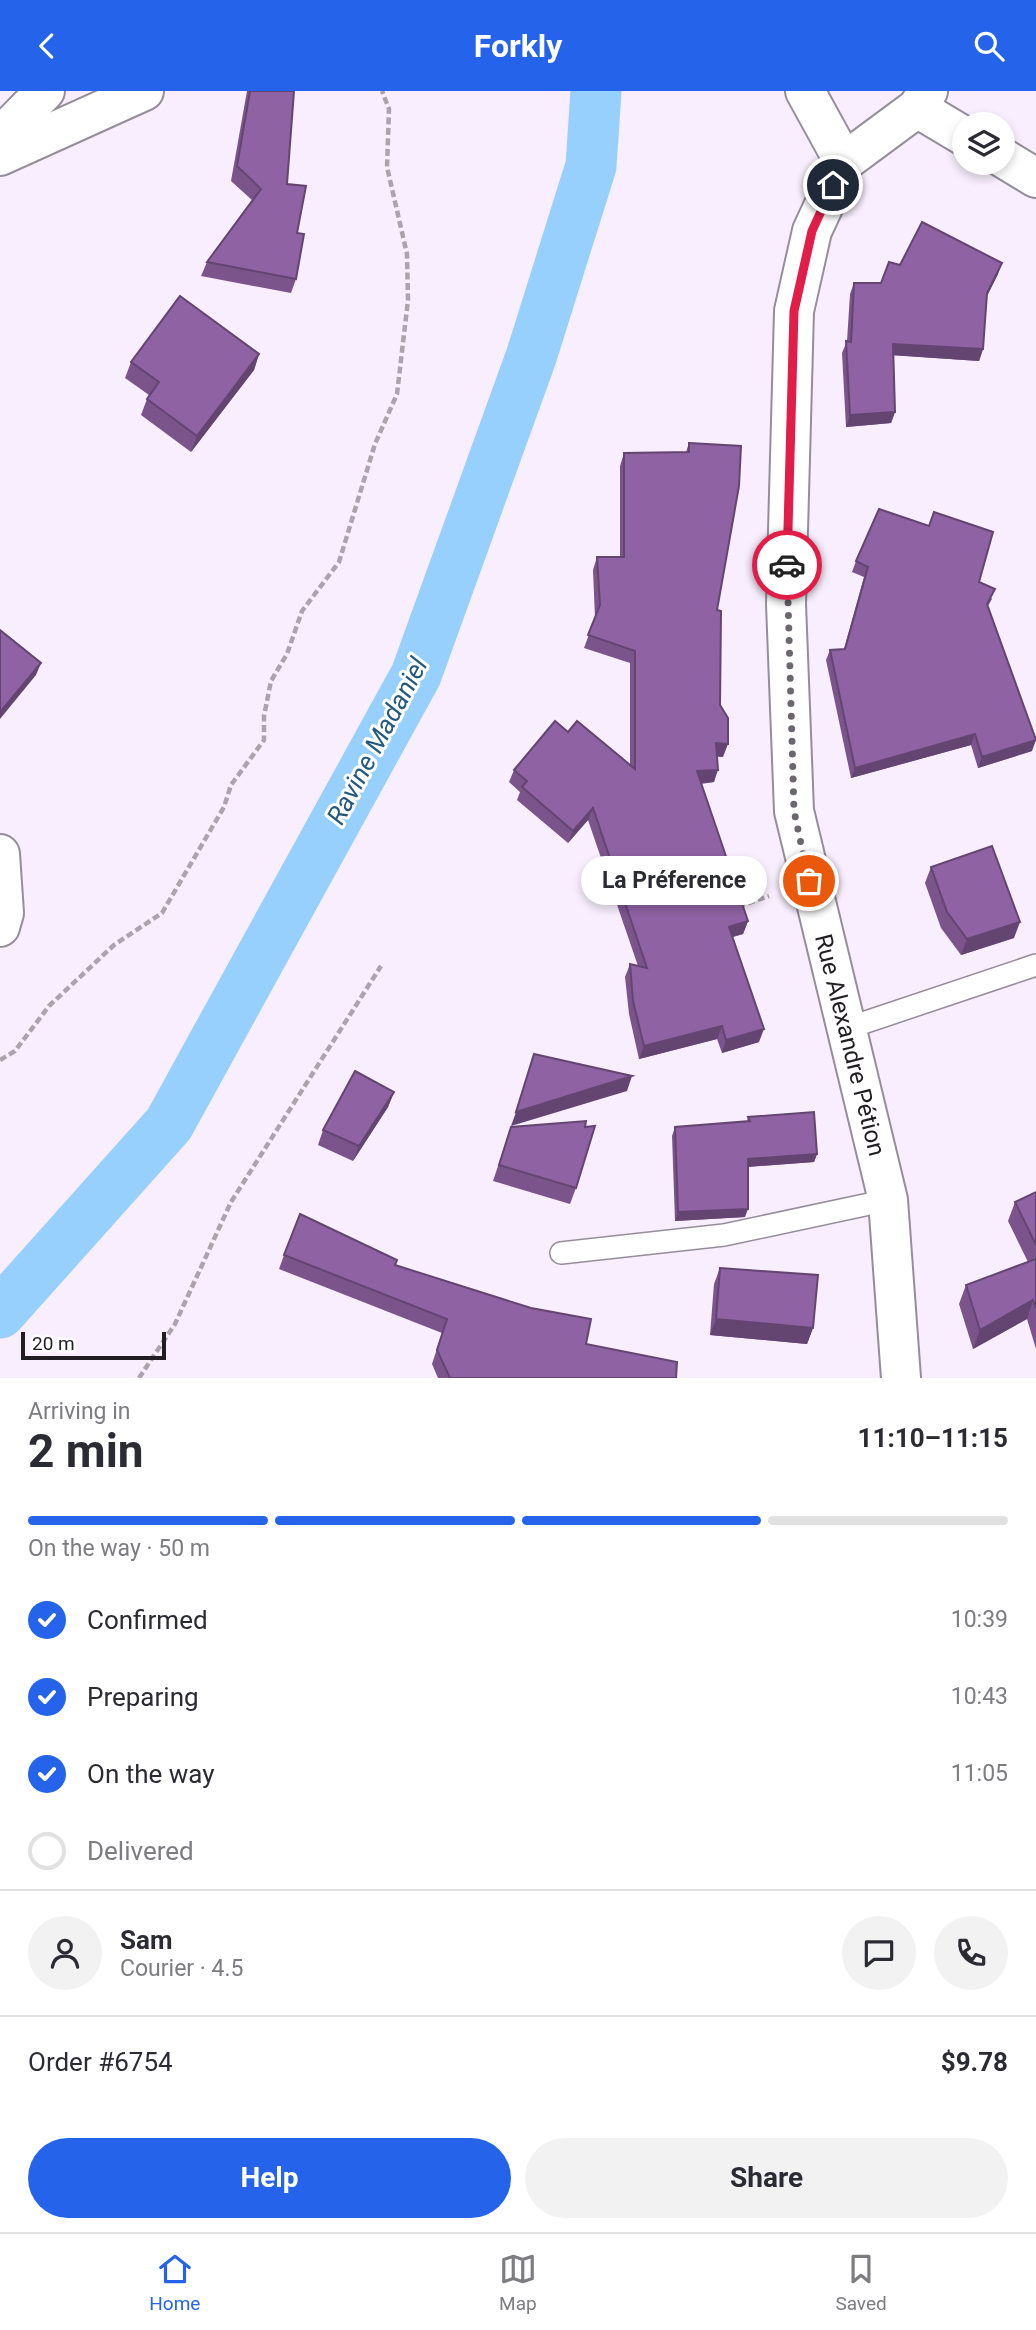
<!DOCTYPE html>
<html lang="en">
<head>
<meta charset="utf-8">
<style>
	:root { --surface:#fff; --page:#f2f2f3; --text:#2b2b33; --muted:#7c7c81; --line:#e1e1e2; --accent:#2563eb }
	body { margin:0; font-family:Roboto,sans-serif; background:var(--page); color:var(--text); height:100vh; display:flex; flex-direction:column; font-size:26px; white-space:nowrap }
	* { box-sizing:border-box; margin:0 }
	p { font-size:23px; color:var(--muted) }
	.icon { flex:none; width:38px; height:38px; fill:none; stroke:currentColor; stroke-width:2; stroke-linecap:round; stroke-linejoin:round }
	.map { position:relative; height:1287px; overflow:hidden }
	.details { display:flex; flex-direction:column; background:var(--surface); flex:1 }
	.details>* { flex:none }
	.tools { position:absolute; left:952px; top:21px; display:grid; gap:14px }
	.tools a { display:grid; place-items:center; width:63px; height:63px; border-radius:50%; background:var(--surface); box-shadow:0 4px 10px #0003; font-size:35px }
	.scale { position:absolute; left:21px; bottom:18px; width:145px; box-sizing:border-box; padding-left:7px; border:4px solid #211d22; border-top:0; font-size:19px; line-height:24px; white-space:nowrap; color:#211d22; -webkit-text-stroke:5px #fff; paint-order:stroke }
	.pin { position:absolute; display:grid; place-items:center; width:60px; height:60px; color:#fff; margin:-30px; border:4px solid #fff; border-radius:50%; box-shadow:0 2px 7px #0007 }
	.courier { position:absolute; display:grid; place-items:center; width:70px; height:70px; margin:-35px; border:5px solid #e11d48; border-radius:50%; background:#fff; color:#222; box-shadow:0 2px 9px #0007 }
	.bubble { position:absolute; height:49px; border-radius:24px; background:var(--surface); box-shadow:0 4px 10px #0003; font-size:23px; font-weight:700; line-height:49px; text-align:center }
	.head em { font-style:normal; font-weight:700 }
	.head div { display:flex; flex-direction:column-reverse }
	.head { display:flex; align-items:center; justify-content:space-between; height:119px; padding:0 28px }
	h1 { font-size:46px; font-weight:700; line-height:52px }
	.bar { display:grid; grid-template-columns:repeat(4,1fr); gap:10px 7px; align-content:center; height:84px; padding:0 28px }
	.bar i { height:9px; border-radius:5px; background:var(--line) }
	.bar .on { background:var(--accent) }
	.bar p { grid-column:span 4 }
	.line { display:flex; align-items:center; gap:18px; padding:0 28px; border-top:2px solid var(--line) }
	.line div { flex:1 }
	.round { display:grid; place-items:center; flex:none; width:74px; height:74px; border-radius:37px; background:var(--page) }
	ol { padding:0 28px; list-style:none }
	li { display:flex; align-items:center; gap:21px; height:77px }
	li p { margin-inline-start:auto }
	li .icon { padding:7px; border-radius:50%; background:var(--accent); color:#fff; stroke-width:4 }
	li:last-child { color:var(--muted) }
	li i { width:38px; height:38px; border:4px solid var(--line); border-radius:50% }
	.button { display:flex; gap:14px; margin-top:auto; padding:14px 28px }
	.button a { flex:1; height:80px; border-radius:42px; background:var(--accent); color:#fff; font-size:28px; font-weight:700; line-height:80px; text-align:center }
	.button a+a { background:var(--page); color:var(--text) }
	header { display:flex; justify-content:space-between; align-items:center; height:91px; padding:0 28px; background:var(--accent); color:#fff; font-size:32px; font-weight:700 }
	.tabs { display:flex; justify-content:space-around; align-items:center; height:98px; border-top:2px solid var(--line); background:var(--surface); font-size:19px; color:var(--muted) }
	.tabs a { display:grid; justify-items:center; gap:4px }
	.tabs .on { color:var(--accent) }
	.map>svg:first-child { display:block }
</style>
</head>
<body>
<header><svg class="icon" aria-label="back" viewBox="0 0 24 24"><path d="M15 5l-7 7 7 7"/></svg>Forkly<svg class="icon" aria-label="search" viewBox="0 0 24 24"><circle cx="10" cy="10" r="6"/><path d="M15 15l6 6"/></svg></header>
<div class="map">
<svg width="1036" height="1287" viewBox="0 0 1036 1287">
	<rect width="100%" height="100%" fill="#f8eefd"/>
	<g fill="none" stroke-linecap="round" stroke-linejoin="round">
		<path stroke="#97cffd" stroke-width="51" d="M0,1222L169,1033L416,584L531,266L591,75L596,0"/>
		<g stroke="#968d9b" stroke-width="24">
			<g id="lane">
				<path d="M845,938L1036,874"/>
				<path d="M561,1162L724,1144L888,1109"/>
			</g>
		</g>
		<g stroke="#968d9b" stroke-width="42">
			<g id="street">
				<path d="M805,0L844,71"/>
				<path d="M917,17L964,45"/>
				<path d="M0,46L45,0"/>
				<path d="M0,65L144,0"/>
				<path d="M1003,67L1036,87"/>
				<path d="M0,763L4,822L0,836"/>
			</g>
		</g>
		<g stroke="#968d9b" stroke-width="42">
			<path id="secondary" d="M901,1287L888,1109L794,720L786,513L794,220L812,140L844,71L917,17L928,0"/>
		</g>
		<g stroke="#aba3ae" stroke-width="4.5" stroke-dasharray="7 3.5" stroke-linecap="butt">
			<path d="M738,816L769,805"/>
			<path d="M0,969L15,960L49,915L114,854L162,822L224,716L231,694L264,649V625L271,590L287,563L302,520L339,471L375,353L397,303L408,209L407,163L387,76L389,18L382,0"/>
			<path d="M139,1287L175,1233L231,1111L381,875"/>
		</g>
		<use href="#lane" stroke="#fff" stroke-width="21"/>
		<use href="#street" stroke="#fff" stroke-width="38"/>
		<use href="#secondary" stroke="#fff" stroke-width="38"/>
	</g>
	<g fill="#7b548c">
		<path d="M247,0H294L287,93L297,142L296,188L291,202L201,185L207,171L253,110L231,90Z"/>
		<path d="M900,174L998,183L987,205L983,258L979,270L893,264L895,321L891,332L846,336L842,262L847,250L850,203L854,192H881Z"/>
		<path d="M259,263L254,279L191,361L141,324L147,308L149,304L125,287L131,271Z"/>
		<path d="M689,352L717,519L720,614L723,666L717,665L714,691L701,693L748,830L743,843L733,846L759,951L722,962L717,948L639,968L629,923L625,886L630,873L638,875L588,729L568,752L517,709L520,701L509,691L514,679L568,641L630,674V572L584,557L595,527L593,479L597,466H620V375L624,362L686,361Z"/>
		<path d="M856,470L979,491L992,508L988,515L1032,660L978,677L971,654L851,687L826,569L830,559L844,558L864,486L852,481Z"/>
		<path d="M931,776L1014,847L961,864L941,837L925,792Z"/>
		<path d="M394,1001L388,1016L353,1070L318,1054L323,1039Z"/>
		<path d="M748,1026L817,1063L814,1071L748,1076L745,1126L675,1130L672,1045L675,1036L747,1030Z"/>
		<path d="M511,1036L576,1097L570,1113L493,1090Z"/>
		<path d="M1036,1101V1258L1027,1228L973,1258L959,1213L966,1194L1028,1171L1008,1130L1015,1111Z"/>
		<path d="M284,1164L395,1174L586,1253L676,1287H438L432,1273L442,1242L279,1178Z"/>
		<path d="M720,1177L813,1237L807,1253L710,1244L714,1193Z"/>
	</g>
	<g fill="#644572">
		<path d="M1002,172L998,183L983,213L987,202Z"/>
		<path d="M893,253L983,258L979,270L889,264Z"/>
		<path d="M259,263L254,279L191,361L197,345Z"/>
		<path d="M895,321L891,332L846,336L850,324Z"/>
		<path d="M41,572L36,584L0,628V621Z"/>
		<path d="M975,643L971,654L851,687L855,677Z"/>
		<path d="M1036,649L1032,660L978,677L982,666Z"/>
		<path d="M716,652L728,653L723,666L711,665Z"/>
		<path d="M718,679L714,691L692,693L697,680Z"/>
		<path d="M593,717L588,729L568,752L573,740Z"/>
		<path d="M748,830L743,843L724,848L729,836Z"/>
		<path d="M1020,831L1014,847L961,864L967,848Z"/>
		<path d="M722,935L717,948L639,968L644,955Z"/>
		<path d="M764,938L759,951L722,962L726,949Z"/>
		<path d="M632,985L627,1000L511,1035L516,1021Z"/>
		<path d="M394,1001L388,1016L353,1070L359,1055Z"/>
		<path d="M817,1063L814,1071L745,1076L748,1068Z"/>
		<path d="M748,1118L745,1126L675,1130L678,1121Z"/>
		<path d="M1033,1209L1027,1228L973,1258L980,1239Z"/>
		<path d="M716,1228L813,1237L807,1253L710,1244Z"/>
	</g>
	<g fill="#8f62a3" stroke="#644572" stroke-width="2">
		<path d="M250,0H294L287,93L306,95L297,142L304,143L296,188L207,171L261,98L237,75Z"/>
		<path d="M922,131L1002,172L987,202L983,258L893,253L895,321L850,324L846,250L851,251L854,192H881L889,171L900,174Z"/>
		<path d="M180,205L259,263L197,345L147,308L159,291L131,271Z"/>
		<path d="M689,352L741,355L739,395L717,519L721,520L720,614L728,627V653L716,652L718,679L697,680L748,830L729,836L764,938L726,949L722,935L644,955L633,910L630,873L647,877L593,717L573,740L522,696L527,690L514,679L555,630L568,641L577,630L635,678V560L588,544L600,514L597,466H624V362L689,361Z"/>
		<path d="M879,418L929,435L934,421L993,441L979,491L995,498L987,513L1036,649L982,666L975,643L855,677L830,559L845,558L868,476L856,470Z"/>
		<path d="M0,539L41,572L0,621Z"/>
		<path d="M992,755L1020,831L967,848L947,821L931,776Z"/>
		<path d="M534,963L632,985L516,1021Z"/>
		<path d="M355,980L394,1001L359,1055L323,1039Z"/>
		<path d="M814,1021L817,1063L748,1068V1118L678,1121L675,1036L750,1030L748,1026Z"/>
		<path d="M586,1030L585,1036L595,1035L576,1097L499,1074L511,1036Z"/>
		<path d="M1036,1101V1154L1015,1111Z"/>
		<path d="M300,1123L397,1169L395,1174L531,1217L591,1228L586,1253L677,1271L676,1287H450L437,1259L447,1228L284,1164Z"/>
		<path d="M1036,1168V1217L1033,1209L980,1239L966,1194Z"/>
		<path d="M720,1177L818,1184L813,1237L716,1228Z"/>
	</g>
	<g fill="none" stroke-linecap="round" stroke-linejoin="round">
		<path stroke="#6c666f" stroke-width="7" stroke-dasharray="0 12.6" d="M787,474L794,720L809,790"/>
		<path stroke="#e11d48" stroke-width="9" d="M787,474L794,220L812,140L833,94"/>
	</g>
	<g text-anchor="middle" stroke-width="6" stroke-linejoin="round" paint-order="stroke">
		<g font-size="24" fill="#211d22" stroke="#fff">
			<text transform="translate(850 954) rotate(76)" y="8">Rue Alexandre Pétion</text>
		</g>
		<g font-size="26" font-style="italic" fill="#24587e" stroke="#fff">
			<text transform="translate(377 650) rotate(-62)" y="9">Ravine Madaniel</text>
		</g>
	</g>
</svg>
<div class="tools">
<a><svg class="icon" aria-label="layers" viewBox="0 0 24 24"><path d="M12 4l9 5-9 5-9-5zM3 14l9 5 9-5"/></svg></a>
</div>
<div class="scale">20 m</div>
<div class="pin" style="left:809px;top:790px;background:#ea580c"><svg class="icon" aria-label="bag" viewBox="0 0 24 24"><path d="M5 8h14l-1 12H6zM9 8a3 3 0 0 1 6 0"/></svg></div>
<div class="pin" style="left:833px;top:94px;background:#1f2937"><svg class="icon" aria-label="home" viewBox="0 0 24 24"><path d="M3 11l9-7 9 7M6 9v11h12V9"/></svg></div>
<div class="courier" style="left:787px;top:474px"><svg class="icon" aria-label="car" viewBox="0 0 24 24"><path d="M5 17H2v-5l4-1 3-4h7l3 4 3 1v5h-3M9 17h6M6 11h13"/><circle cx="7" cy="17" r="2"/><circle cx="17" cy="17" r="2"/></svg></div>
<div class="bubble" style="left:581px;top:765px;width:186px">La Préference</div>
</div>
<section class="details">
<div class="head"><div><h1>2 min</h1><p>Arriving in</p></div><em>11:10–11:15</em></div>
<div class="bar"><i class="on"></i><i class="on"></i><i class="on"></i><i></i><p>On the way · 50 m</p></div>
<ol>
<li><svg class="icon" aria-label="check" viewBox="0 0 24 24"><path d="M5 12l5 5 9-10"/></svg>Confirmed<p>10:39</p></li>
<li><svg class="icon" aria-label="check" viewBox="0 0 24 24"><path d="M5 12l5 5 9-10"/></svg>Preparing<p>10:43</p></li>
<li><svg class="icon" aria-label="check" viewBox="0 0 24 24"><path d="M5 12l5 5 9-10"/></svg>On the way<p>11:05</p></li>
<li><i></i>Delivered</li>
</ol>
<div class="line" style="height:126px"><a class="round"><svg class="icon" aria-label="person" viewBox="0 0 24 24"><circle cx="12" cy="8" r="4"/><path d="M4 21q1-7 8-7t8 7"/></svg></a><div><b>Sam</b><p>Courier · 4.5</p></div><a class="round"><svg class="icon" aria-label="chat" viewBox="0 0 24 24"><path d="M4 5h16v11H9l-5 4z"/></svg></a><a class="round"><svg class="icon" aria-label="phone" viewBox="0 0 24 24"><path d="M5 4h4l2 5-3 2q2 4 5 5l2-3 5 2v4C11 20 4 13 5 4z"/></svg></a></div>
<div class="line" style="height:91px"><div>Order #6754</div><b>$9.78</b></div>
<div class="button"><a>Help</a><a>Share</a></div>
</section>
<nav class="tabs">
<a class="on"><svg class="icon" aria-label="home" viewBox="0 0 24 24"><path d="M3 11l9-7 9 7M6 9v11h12V9"/></svg>Home</a>
<a><svg class="icon" aria-label="map" viewBox="0 0 24 24"><path d="M3 6l6-2 6 2 6-2v14l-6 2-6-2-6 2zM9 4v14M15 6v14"/></svg>Map</a>
<a><svg class="icon" aria-label="saved" viewBox="0 0 24 24"><path d="M7 4h10v16l-5-4-5 4z"/></svg>Saved</a>
</nav>
</body>
</html>
